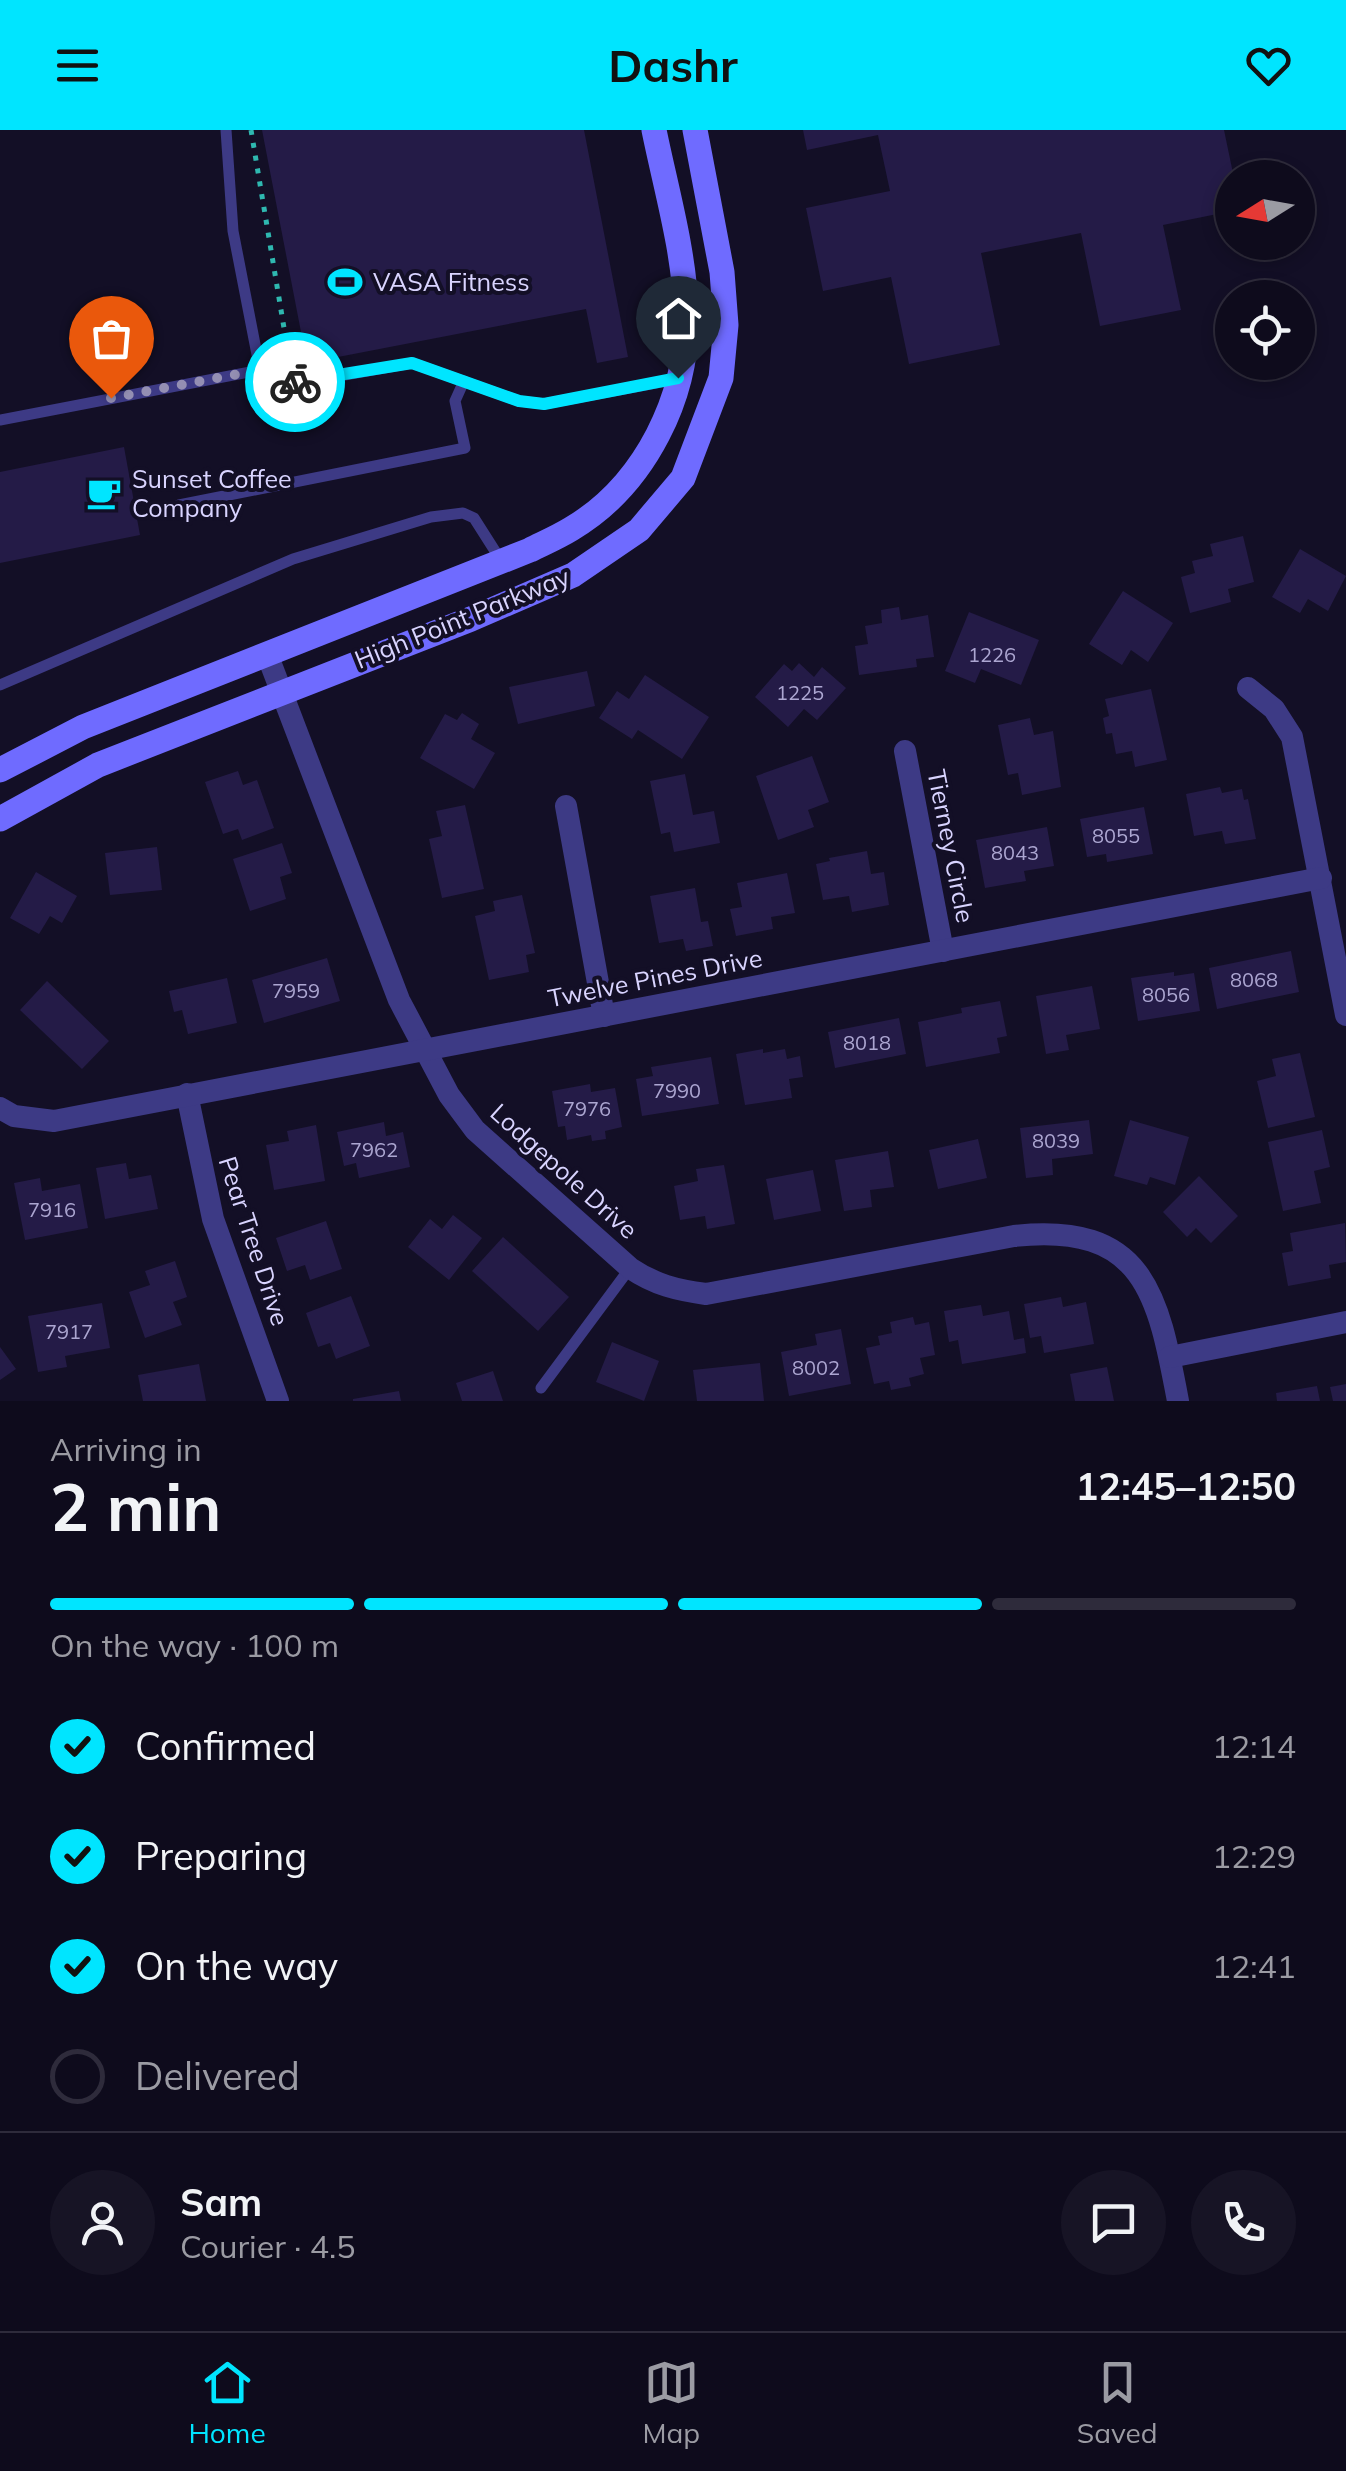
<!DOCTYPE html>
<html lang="en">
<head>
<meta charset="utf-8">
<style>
	:root { --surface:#0e0b1c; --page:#171425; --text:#f1f3f6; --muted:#9b9ba3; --line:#2e2b3b; --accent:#00e5ff }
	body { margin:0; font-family:Mulish,sans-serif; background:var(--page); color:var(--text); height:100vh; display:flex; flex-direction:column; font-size:38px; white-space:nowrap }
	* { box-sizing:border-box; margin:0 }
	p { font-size:32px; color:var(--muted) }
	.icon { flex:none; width:55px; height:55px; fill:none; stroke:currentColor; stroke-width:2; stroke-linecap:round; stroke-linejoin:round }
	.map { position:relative; height:1271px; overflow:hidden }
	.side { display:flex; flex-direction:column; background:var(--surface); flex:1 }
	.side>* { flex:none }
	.needle { width:65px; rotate:259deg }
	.tools { position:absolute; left:1215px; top:30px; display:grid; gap:20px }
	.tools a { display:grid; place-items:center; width:100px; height:100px; border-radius:50%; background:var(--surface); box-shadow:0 5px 15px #0003,0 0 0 2px var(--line); font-size:50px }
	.pin { position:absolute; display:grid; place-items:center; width:85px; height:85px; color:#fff; margin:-102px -42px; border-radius:50% 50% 50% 0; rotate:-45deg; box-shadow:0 0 10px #0007 }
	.pin .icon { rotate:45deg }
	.courier { position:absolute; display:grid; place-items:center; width:100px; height:100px; margin:-50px; border:8px solid #00e5ff; border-radius:50%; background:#fff; color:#222; box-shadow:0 2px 12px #0007 }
	.summary em { font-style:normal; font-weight:700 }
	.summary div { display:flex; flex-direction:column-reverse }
	.summary { display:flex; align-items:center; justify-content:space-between; height:170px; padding:0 50px }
	h1 { font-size:65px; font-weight:700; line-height:75px }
	.bar { display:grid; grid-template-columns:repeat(4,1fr); gap:15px 10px; align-content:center; height:120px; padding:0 50px }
	.bar i { height:12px; border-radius:8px; background:var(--line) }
	.bar .current { background:var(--accent) }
	.bar p { grid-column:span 4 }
	.line { display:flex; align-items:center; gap:25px; padding:0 50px; border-top:2px solid var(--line) }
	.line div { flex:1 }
	.round { display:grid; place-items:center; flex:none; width:105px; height:105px; border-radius:52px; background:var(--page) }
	ol { padding:0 50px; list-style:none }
	li { display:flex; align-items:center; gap:30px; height:110px }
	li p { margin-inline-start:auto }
	li .icon { padding:10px; border-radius:50%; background:var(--accent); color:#111; stroke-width:4 }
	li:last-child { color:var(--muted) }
	li i { width:55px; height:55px; border:5px solid var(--line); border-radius:50% }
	header { display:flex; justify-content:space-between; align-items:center; height:130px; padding:0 50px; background:var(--accent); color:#111; font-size:45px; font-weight:700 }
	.dock { display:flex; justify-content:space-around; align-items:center; height:140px; border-top:2px solid var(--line); background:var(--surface); font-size:28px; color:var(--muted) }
	.dock a { display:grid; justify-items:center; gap:5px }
	.dock .current { color:var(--accent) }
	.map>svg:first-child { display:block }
</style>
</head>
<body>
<header><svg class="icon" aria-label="menu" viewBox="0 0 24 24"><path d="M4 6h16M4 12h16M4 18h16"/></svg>Dashr<svg class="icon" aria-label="heart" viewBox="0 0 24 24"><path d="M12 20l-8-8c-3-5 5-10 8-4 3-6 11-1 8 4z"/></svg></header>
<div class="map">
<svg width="1346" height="1271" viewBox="0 0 1346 1271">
	<rect width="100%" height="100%" fill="#130f26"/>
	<g fill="#241b47">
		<path d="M262,0H584L628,227L597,233L586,179L307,233Z"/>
		<path d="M803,0H1224L1234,48L1232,81L1163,95L1181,180L1100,196L1081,103L981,123L1000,215L909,234L891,147L823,161L806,78L890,61L878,5L807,20Z"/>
		<path d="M124,317L140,405L0,433V342Z"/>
		<path d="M1243,406L1254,452L1228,459L1231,472L1190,483L1181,447L1195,443L1192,431L1213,426L1210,414Z"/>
		<path d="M1300,419L1346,446L1328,481L1308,469L1300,483L1272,467Z"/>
		<path d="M1123,461L1173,493L1148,532L1131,520L1122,535L1089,514Z"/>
		<path d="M899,477L901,490L928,485L934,527L916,529L917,537L859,545L855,516L868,514L865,496L882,493L881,480Z"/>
		<path d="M969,482L1039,510L1021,555L981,539L975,553L945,541Z"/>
		<path d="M799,533L814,547L822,537L846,558L817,590L804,579L788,597L755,567L784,534L792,541Z"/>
		<path d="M587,541L595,576L518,594L509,557Z"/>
		<path d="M645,545L709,587L682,629L638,600L632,609L599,588L617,561L629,569Z"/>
		<path d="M1151,559L1167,630L1135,637L1132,621L1116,624L1112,603L1106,604L1103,588L1109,586L1105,569Z"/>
		<path d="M462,583L479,594L471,609L495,623L474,659L420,628L445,584L457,590Z"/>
		<path d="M1030,588L1034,605L1053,601L1061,657L1022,665L1018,643L1008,645L998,595Z"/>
		<path d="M812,626L829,672L808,680L814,697L778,710L756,646Z"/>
		<path d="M238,641L243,655L257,650L274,698L242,710L238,699L223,704L205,652Z"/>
		<path d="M685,644L693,685L714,681L720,713L674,722L670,702L661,704L650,651Z"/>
		<path d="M1220,657L1222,663L1242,659L1244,670L1248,669L1256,709L1225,714L1222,701L1194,706L1186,664Z"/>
		<path d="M465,675L484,759L442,768L429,709L442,706L436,681Z"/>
		<path d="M1144,677L1153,724L1107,732L1106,724L1087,727L1080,689Z"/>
		<path d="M1047,697L1054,736L1024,741L1026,751L985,758L976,710Z"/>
		<path d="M282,713L292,743L280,747L286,769L250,781L233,729Z"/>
		<path d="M157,717L162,760L110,765L105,723Z"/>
		<path d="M867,721L871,744L884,742L889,775L852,782L849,766L823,770L816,734L830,731L829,728Z"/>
		<path d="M36,742L77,766L62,793L50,786L39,804L10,788Z"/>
		<path d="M787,743L795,783L771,787L773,799L736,806L730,779L742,777L737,753Z"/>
		<path d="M695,758L701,792L708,791L713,816L686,821L683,809L659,813L650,766Z"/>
		<path d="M522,765L535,823L526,825L529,842L489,850L475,786L495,781L493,771Z"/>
		<path d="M1291,821L1299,862L1217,879L1209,838Z"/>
		<path d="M327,828L340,871L264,893L252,850Z"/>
		<path d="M1174,842V846L1194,843L1200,881L1138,891L1131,848Z"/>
		<path d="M227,848L237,893L188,904L182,880L174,882L169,861Z"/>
		<path d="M47,851L109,911L82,939L20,880Z"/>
		<path d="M1092,856L1100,899L1066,905L1069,920L1046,924L1036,866Z"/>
		<path d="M1000,871L1007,906L997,908L1000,923L926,937L918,892L962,883L961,878Z"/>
		<path d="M899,888L906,924L835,938L828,902Z"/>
		<path d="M763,919V923L785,919L787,929L800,926L803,947L789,949L792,968L745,975L736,924Z"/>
		<path d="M1300,923L1315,987L1268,998L1257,951L1276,946L1272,929Z"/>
		<path d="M711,927L719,974L642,986L636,949L653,946L651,937Z"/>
		<path d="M590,954L591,962L615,958L622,997L605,1001L606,1009L592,1011L591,1005L567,1010L565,996L558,997L552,961Z"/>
		<path d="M1089,990L1093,1024L1052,1029L1053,1045L1026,1048L1020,998Z"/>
		<path d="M1130,990L1189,1007L1175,1055L1150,1047L1147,1055L1114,1046Z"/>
		<path d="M384,992L386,1006L403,1002L410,1037L359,1048L356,1033L344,1036L337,1002Z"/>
		<path d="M316,995L325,1051L274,1060L266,1015L289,1011L287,1001Z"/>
		<path d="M1322,1000L1330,1037L1314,1041L1321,1073L1283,1081L1268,1012Z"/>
		<path d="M978,1009L987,1048L938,1059L929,1020Z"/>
		<path d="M888,1021L894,1057L870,1060L872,1077L844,1081L835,1030Z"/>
		<path d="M126,1033L129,1049L151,1045L158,1079L105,1089L96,1038Z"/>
		<path d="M724,1035L735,1094L707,1099L705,1086L680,1090L674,1056L698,1051L696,1039Z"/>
		<path d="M813,1040L821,1081L774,1090L766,1049Z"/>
		<path d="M1199,1046L1238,1086L1211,1113L1196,1098L1187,1107L1163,1082Z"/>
		<path d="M40,1048L42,1061L80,1054L88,1098L25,1110L14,1053Z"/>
		<path d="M453,1085L482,1108L449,1150L408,1117L430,1089L442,1099Z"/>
		<path d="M326,1091L342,1139L310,1150L305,1135L287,1141L276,1108Z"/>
		<path d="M1345,1093L1346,1132L1329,1135L1331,1148L1288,1156L1282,1123L1293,1121L1290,1103Z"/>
		<path d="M503,1107L569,1167L538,1201L472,1141Z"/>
		<path d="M175,1131L187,1167L173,1172L182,1195L145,1208L129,1162L150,1155L145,1141Z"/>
		<path d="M351,1166L370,1216L336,1229L330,1213L318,1217L306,1183Z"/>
		<path d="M1061,1167L1063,1177L1086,1172L1094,1214L1044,1223L1041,1206L1030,1208L1024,1174Z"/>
		<path d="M102,1173L110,1218L65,1226L67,1237L38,1242L28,1186Z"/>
		<path d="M981,1175L983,1186L1009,1181L1014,1210L1024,1208L1026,1223L962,1234L958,1210L949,1212L944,1181Z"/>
		<path d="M913,1187L915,1195L929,1192L935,1225L920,1228L924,1244L909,1248L911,1256L891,1260L889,1251L874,1254L866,1218L880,1215L878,1206L892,1203L890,1192Z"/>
		<path d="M841,1199L851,1254L789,1266L781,1222L817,1215L815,1204Z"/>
		<path d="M612,1212L659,1231L644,1271L596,1252Z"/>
		<path d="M0,1217L16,1239L0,1250Z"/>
		<path d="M760,1233L764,1271H697L693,1240Z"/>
		<path d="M199,1234L206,1271H143L138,1245Z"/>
		<path d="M1107,1237L1114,1271H1075L1070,1244Z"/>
		<path d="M493,1241L503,1271H462L456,1253Z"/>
		<path d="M1346,1254V1271H1333L1330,1257Z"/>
		<path d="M1317,1256L1320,1271H1277L1276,1263Z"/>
		<path d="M399,1261L401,1271H353V1269Z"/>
	</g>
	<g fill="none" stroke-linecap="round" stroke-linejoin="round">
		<path stroke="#2fb8b0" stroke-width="5" stroke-dasharray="5 8" stroke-linecap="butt" d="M251,0L290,234"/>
		<g stroke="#3d3a85" stroke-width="11">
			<path d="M260,240L292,252L311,251L412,233L519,271L544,274L677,249"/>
			<path d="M0,290L260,240L233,101L226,0"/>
			<path d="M179,375L465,318L455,271L464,251"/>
			<path d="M0,555L293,429L431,387L463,383L474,388L502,432"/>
			<path d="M541,1258L630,1138"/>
		</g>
		<g stroke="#3d3a85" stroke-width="22">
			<path d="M267,524L399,870L449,965L475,1000L630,1138C655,1155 677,1160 706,1164L1014,1106C1144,1092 1158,1164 1178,1271"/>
			<path d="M1248,558L1274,579L1292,607L1346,885"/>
			<path d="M905,621L943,821"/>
			<path d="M566,676L604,886"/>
			<path d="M187,964L213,1089L278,1271"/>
			<path d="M0,978L14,986L54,991L1321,748"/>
			<path d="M1170,1227L1346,1192"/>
		</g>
		<g stroke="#6f6bff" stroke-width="25">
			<path d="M0,640L83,597L530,420C544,413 558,407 571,399C645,355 690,265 686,180C684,120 666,59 654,0"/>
			<path d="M0,689L98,635L471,489L573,445L639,400L683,348L721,248L726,195L722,142L695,0"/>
		</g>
	</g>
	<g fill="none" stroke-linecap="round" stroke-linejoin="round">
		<path stroke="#948fb3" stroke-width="10" stroke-dasharray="0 18" d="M111,268L260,240L295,252"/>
		<path stroke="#00e5ff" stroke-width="12" d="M295,252L412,233L519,271L544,274L678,248"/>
	</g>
	<defs>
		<g id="stadium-bare" transform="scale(2.7)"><path d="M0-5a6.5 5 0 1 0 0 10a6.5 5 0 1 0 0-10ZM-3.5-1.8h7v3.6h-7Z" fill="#00e5ff" stroke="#130f26" stroke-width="2.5" paint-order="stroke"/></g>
		<g id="cafe-bare" transform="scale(2.7)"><path d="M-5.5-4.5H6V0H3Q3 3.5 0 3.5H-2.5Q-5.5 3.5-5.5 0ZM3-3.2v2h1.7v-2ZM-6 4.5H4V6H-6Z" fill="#00e5ff" stroke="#130f26" stroke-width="2.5" paint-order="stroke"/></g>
	</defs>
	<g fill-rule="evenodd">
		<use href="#stadium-bare" x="345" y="152"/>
		<use href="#cafe-bare" x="104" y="363"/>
	</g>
	<g text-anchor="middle" stroke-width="8" stroke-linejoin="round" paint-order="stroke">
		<g font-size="20" fill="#aca6d1">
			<text x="992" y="532">1226</text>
			<text x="800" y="570">1225</text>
			<text x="1116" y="713">8055</text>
			<text x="1015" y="730">8043</text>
			<text x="1254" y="857">8068</text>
			<text x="296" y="868">7959</text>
			<text x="1166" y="872">8056</text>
			<text x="867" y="920">8018</text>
			<text x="677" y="968">7990</text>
			<text x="587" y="986">7976</text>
			<text x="1056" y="1018">8039</text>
			<text x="374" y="1027">7962</text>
			<text x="52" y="1087">7916</text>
			<text x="69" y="1209">7917</text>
			<text x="816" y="1245">8002</text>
		</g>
		<g font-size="25" fill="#d9d4ff" stroke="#130f26" text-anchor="start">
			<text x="373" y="161">VASA Fitness</text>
			<text x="132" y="358">Sunset Coffee<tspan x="132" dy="29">Company</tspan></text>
		</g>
		<g font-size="25" fill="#d9d4ff" stroke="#130f26">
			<text transform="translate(462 488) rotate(-22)" y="9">High Point Parkway</text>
			<text transform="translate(951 716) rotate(79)" y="9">Tierney Circle</text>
			<text transform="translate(655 848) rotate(-11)" y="9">Twelve Pines Drive</text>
			<text transform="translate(564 1041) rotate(42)" y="9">Lodgepole Drive</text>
			<text transform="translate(254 1111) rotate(72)" y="9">Pear Tree Drive</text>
		</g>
	</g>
</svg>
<div class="tools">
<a><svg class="needle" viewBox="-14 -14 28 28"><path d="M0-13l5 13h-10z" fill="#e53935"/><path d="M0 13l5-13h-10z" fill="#9b9ba3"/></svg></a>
<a><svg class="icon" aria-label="locate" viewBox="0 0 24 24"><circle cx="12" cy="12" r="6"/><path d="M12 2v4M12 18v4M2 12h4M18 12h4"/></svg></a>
</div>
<div class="pin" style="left:111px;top:268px;background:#ea580c"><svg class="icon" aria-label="bag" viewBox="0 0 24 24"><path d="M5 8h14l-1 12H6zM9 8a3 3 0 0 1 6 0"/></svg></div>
<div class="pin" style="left:678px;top:248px;background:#1f2937"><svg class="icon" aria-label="home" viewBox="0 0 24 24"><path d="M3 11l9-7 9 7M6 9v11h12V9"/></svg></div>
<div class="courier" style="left:295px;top:252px"><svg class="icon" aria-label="bike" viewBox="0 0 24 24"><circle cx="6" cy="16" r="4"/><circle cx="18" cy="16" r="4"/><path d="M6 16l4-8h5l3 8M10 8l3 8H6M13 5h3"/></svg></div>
</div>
<section class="side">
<div class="summary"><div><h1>2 min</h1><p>Arriving in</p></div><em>12:45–12:50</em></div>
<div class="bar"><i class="current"></i><i class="current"></i><i class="current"></i><i></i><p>On the way · 100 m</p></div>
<ol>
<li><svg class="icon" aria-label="check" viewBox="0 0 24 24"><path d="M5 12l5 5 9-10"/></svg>Confirmed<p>12:14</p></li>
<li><svg class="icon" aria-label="check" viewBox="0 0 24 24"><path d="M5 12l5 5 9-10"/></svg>Preparing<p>12:29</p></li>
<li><svg class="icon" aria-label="check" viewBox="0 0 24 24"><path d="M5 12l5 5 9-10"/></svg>On the way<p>12:41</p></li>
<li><i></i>Delivered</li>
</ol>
<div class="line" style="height:180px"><a class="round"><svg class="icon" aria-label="person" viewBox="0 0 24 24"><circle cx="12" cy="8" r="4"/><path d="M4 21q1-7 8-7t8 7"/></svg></a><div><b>Sam</b><p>Courier · 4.5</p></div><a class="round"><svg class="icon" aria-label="chat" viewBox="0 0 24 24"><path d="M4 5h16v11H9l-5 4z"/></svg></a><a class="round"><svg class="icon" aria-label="phone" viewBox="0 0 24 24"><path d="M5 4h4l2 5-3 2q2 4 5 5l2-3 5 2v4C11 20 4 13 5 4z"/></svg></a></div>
</section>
<nav class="dock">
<a class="current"><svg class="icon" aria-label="home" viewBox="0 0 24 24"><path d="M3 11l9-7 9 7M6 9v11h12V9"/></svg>Home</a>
<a><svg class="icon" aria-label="map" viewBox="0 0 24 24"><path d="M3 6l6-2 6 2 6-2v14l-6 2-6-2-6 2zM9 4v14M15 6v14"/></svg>Map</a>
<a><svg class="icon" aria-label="saved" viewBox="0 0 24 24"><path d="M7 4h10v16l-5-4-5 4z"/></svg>Saved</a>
</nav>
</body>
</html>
